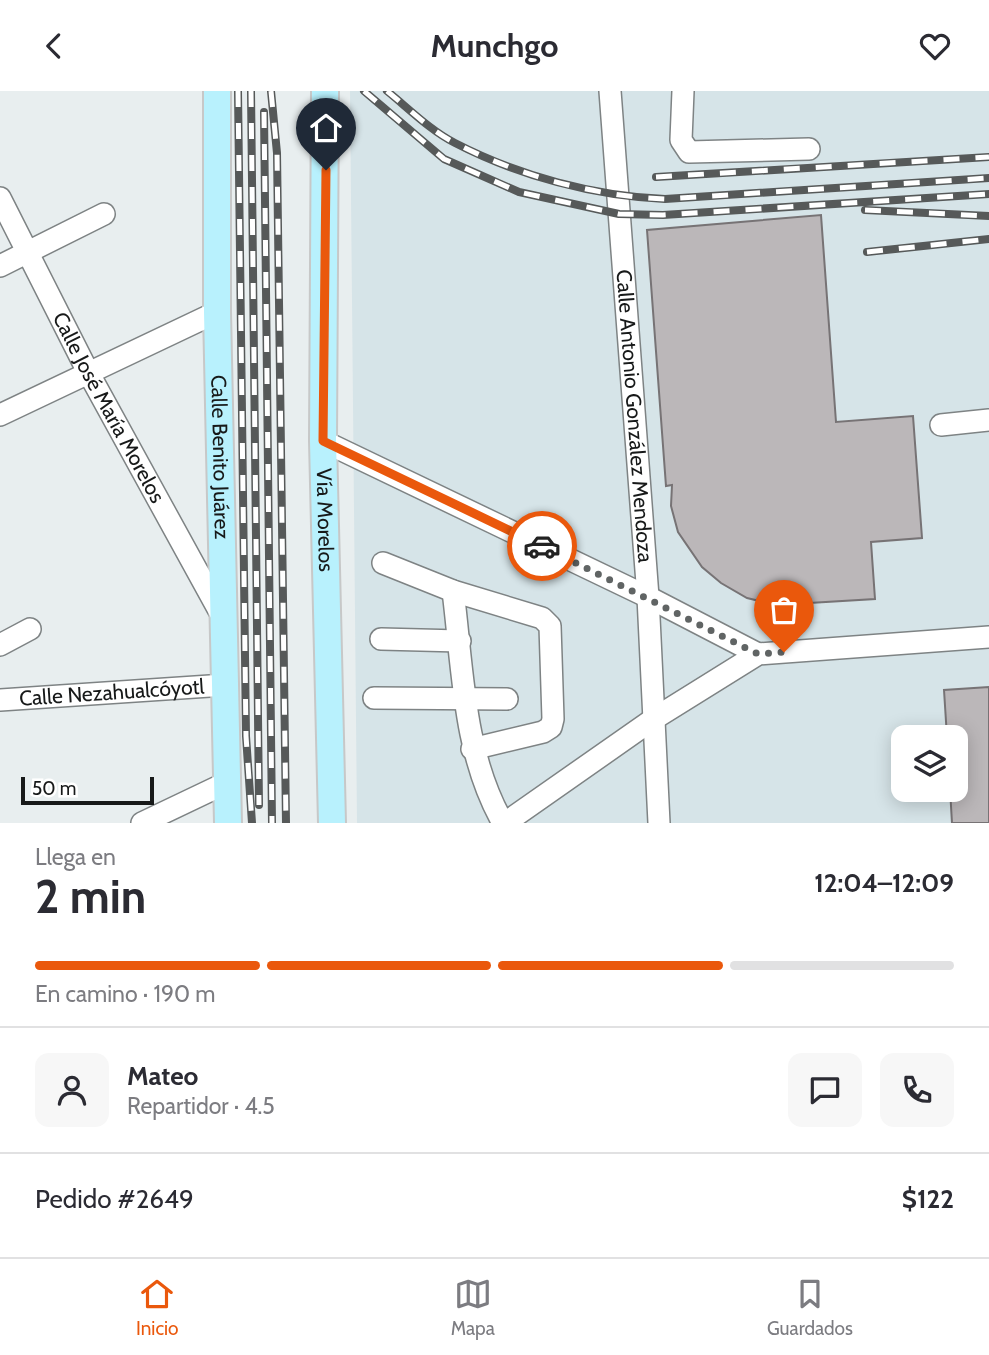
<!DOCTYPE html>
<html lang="es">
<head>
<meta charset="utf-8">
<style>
	:root { --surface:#fff; --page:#f7f7f7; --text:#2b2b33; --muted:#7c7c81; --line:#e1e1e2; --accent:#ea580c }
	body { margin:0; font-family:Cabin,sans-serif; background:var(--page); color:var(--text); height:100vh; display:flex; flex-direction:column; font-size:26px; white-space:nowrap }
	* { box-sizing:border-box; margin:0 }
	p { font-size:23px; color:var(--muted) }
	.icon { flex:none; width:38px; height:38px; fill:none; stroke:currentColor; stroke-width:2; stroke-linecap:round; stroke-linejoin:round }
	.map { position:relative; height:732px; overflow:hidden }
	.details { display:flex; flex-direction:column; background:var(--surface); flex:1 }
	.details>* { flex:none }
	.fabs { position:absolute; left:891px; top:634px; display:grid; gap:14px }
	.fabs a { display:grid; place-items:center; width:77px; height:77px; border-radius:14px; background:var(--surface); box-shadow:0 4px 18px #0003; font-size:35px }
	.scale { position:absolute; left:21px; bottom:18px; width:133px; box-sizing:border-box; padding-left:7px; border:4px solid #171919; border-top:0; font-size:19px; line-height:24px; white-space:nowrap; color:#171919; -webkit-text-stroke:5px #fff; paint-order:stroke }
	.pin { position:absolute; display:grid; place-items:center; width:60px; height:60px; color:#fff; margin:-72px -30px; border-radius:50% 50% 50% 0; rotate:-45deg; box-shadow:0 0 7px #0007 }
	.pin .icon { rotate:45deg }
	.courier { position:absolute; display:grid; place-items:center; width:70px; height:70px; margin:-35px; border:5px solid #ea580c; border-radius:50%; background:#fff; color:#222; box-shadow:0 2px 9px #0007 }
	.head em { font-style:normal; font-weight:700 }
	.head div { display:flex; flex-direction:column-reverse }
	.head { display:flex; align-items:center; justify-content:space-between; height:119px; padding:0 35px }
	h1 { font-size:46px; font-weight:700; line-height:52px }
	.bar { display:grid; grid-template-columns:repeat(4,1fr); gap:10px 7px; align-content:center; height:84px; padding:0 35px }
	.bar i { height:9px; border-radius:5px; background:var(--line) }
	.bar .current { background:var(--accent) }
	.bar p { grid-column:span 4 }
	.line { display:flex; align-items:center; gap:18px; padding:0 35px; border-top:2px solid var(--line) }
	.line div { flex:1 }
	.round { display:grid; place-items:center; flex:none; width:74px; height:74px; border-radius:14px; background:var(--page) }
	header { display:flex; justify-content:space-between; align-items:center; height:91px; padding:0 35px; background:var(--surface); font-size:32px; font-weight:700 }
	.tab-bar { display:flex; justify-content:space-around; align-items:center; height:98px; border-top:2px solid var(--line); background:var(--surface); font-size:19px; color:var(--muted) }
	.tab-bar a { display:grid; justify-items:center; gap:4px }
	.tab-bar .current { color:var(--accent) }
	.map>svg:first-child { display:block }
</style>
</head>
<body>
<header><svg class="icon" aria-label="back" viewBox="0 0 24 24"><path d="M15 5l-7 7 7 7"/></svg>Munchgo<svg class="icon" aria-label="heart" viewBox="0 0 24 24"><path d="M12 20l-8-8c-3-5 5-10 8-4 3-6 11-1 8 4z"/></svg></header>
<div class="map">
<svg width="989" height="732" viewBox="0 0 989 732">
	<rect width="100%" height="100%" fill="#e8eeef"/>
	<path fill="#d6e4e8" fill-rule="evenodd" d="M350,0H989V732H357ZM903,646H956V698H903Z"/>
	<g fill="#bbb7b9" stroke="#777375" stroke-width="2">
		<path d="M821,124L836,331L913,325L922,447L871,451L875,508L776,514L747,507L721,492L702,476L678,441L671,415L672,394L666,395L647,139Z"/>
		<path d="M989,596V732H952L950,698H956V646H947L944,599Z"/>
	</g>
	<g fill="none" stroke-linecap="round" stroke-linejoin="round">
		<g stroke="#7e8384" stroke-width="24">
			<g id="minor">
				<path id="s1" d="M610,0L648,506L659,732"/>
				<path d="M683,0L681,49L689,61L809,58"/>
				<path id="s2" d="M0,107L88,281L222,525"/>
				<path d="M0,175L104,123"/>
				<path d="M0,324L217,221"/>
				<path d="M941,334L989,329"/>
				<path d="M323,350L648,506L758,563"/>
				<path d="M383,472L453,500L542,527L550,535L553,628L551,636L543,641L472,658"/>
				<path d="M453,500C463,579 463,662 503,732"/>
				<path d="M381,548L460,550"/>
				<path d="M0,554L30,538"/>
				<path d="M374,607L507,608"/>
				<path id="s3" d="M0,609L225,594"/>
				<path d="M142,732L228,691"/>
				<path d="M505,732L652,629L758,563L989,546"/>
			</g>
		</g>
		<g stroke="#c7c8c8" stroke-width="30">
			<g id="major">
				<path id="s4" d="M217,0V221L228,732"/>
				<path id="s5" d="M325,0L323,350L332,732"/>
			</g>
		</g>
		<use href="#minor" stroke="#fff" stroke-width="21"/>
		<use href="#major" stroke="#b8f1fd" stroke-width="26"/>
		<g stroke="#565959" stroke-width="8">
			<g id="rail">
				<path d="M238,0L246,645L252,732"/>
				<path d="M251,0L259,714"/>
				<path d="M271,0L277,62L286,732"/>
				<path d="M364,0L444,68L519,101L619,123L663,124L989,103"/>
				<path d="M387,0C408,17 431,40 455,52C519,85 594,105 665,108L989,87"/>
				<path d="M264,21L272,732"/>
				<path d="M656,86L989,66"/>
				<path d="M865,119L989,125"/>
				<path d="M867,161L989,148"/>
			</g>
		</g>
		<use href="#rail" stroke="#fff" stroke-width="5" stroke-dasharray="16" stroke-linecap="butt"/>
	</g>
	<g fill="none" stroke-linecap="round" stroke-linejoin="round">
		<path stroke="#606464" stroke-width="7" stroke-dasharray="0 12.6" d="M542,455L758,563L784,561"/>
		<path stroke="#ea580c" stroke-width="9" d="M326,79L323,350L542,455"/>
	</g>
	<g text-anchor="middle" stroke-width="7" stroke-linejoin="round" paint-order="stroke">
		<g font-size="21" fill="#171919" stroke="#fff">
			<text dy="7" stroke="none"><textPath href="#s2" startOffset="236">Calle José María Morelos</textPath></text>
			<text dy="7" stroke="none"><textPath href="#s1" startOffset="326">Calle Antonio González Mendoza</textPath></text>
			<text dy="7" stroke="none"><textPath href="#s4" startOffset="366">Calle Benito Juárez</textPath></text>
			<text dy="7" stroke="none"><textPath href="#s5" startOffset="429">Vía Morelos</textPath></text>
			<text dy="7" stroke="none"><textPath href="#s3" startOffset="112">Calle Nezahualcóyotl</textPath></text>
		</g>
	</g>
</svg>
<div class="fabs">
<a><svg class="icon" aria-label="layers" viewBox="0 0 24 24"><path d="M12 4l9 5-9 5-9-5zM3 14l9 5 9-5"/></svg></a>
</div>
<div class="scale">50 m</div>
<div class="pin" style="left:784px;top:561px;background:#ea580c"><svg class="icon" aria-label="bag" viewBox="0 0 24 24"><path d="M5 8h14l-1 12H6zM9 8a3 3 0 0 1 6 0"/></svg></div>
<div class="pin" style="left:326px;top:79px;background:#1f2937"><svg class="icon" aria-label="home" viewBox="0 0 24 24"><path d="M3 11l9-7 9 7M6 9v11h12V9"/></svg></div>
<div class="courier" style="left:542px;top:455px"><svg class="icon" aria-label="car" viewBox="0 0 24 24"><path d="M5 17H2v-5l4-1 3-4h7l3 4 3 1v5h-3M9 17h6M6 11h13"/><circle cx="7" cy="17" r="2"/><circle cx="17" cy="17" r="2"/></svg></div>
</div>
<section class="details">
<div class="head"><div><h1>2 min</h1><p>Llega en</p></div><em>12:04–12:09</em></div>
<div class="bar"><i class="current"></i><i class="current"></i><i class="current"></i><i></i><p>En camino · 190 m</p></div>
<div class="line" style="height:126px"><a class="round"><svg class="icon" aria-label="person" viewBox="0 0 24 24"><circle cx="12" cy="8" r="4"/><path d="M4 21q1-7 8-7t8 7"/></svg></a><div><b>Mateo</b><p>Repartidor · 4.5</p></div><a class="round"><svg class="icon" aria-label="chat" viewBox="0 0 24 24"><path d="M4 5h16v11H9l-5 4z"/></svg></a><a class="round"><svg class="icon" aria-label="phone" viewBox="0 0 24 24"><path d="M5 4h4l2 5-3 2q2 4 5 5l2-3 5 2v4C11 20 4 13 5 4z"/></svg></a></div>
<div class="line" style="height:91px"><div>Pedido #2649</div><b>$122</b></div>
</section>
<nav class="tab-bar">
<a class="current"><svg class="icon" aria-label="home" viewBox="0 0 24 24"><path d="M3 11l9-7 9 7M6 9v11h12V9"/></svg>Inicio</a>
<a><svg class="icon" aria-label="map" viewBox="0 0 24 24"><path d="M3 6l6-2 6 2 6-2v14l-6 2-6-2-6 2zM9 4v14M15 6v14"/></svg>Mapa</a>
<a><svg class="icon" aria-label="saved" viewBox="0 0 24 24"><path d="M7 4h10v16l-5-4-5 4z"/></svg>Guardados</a>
</nav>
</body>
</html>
